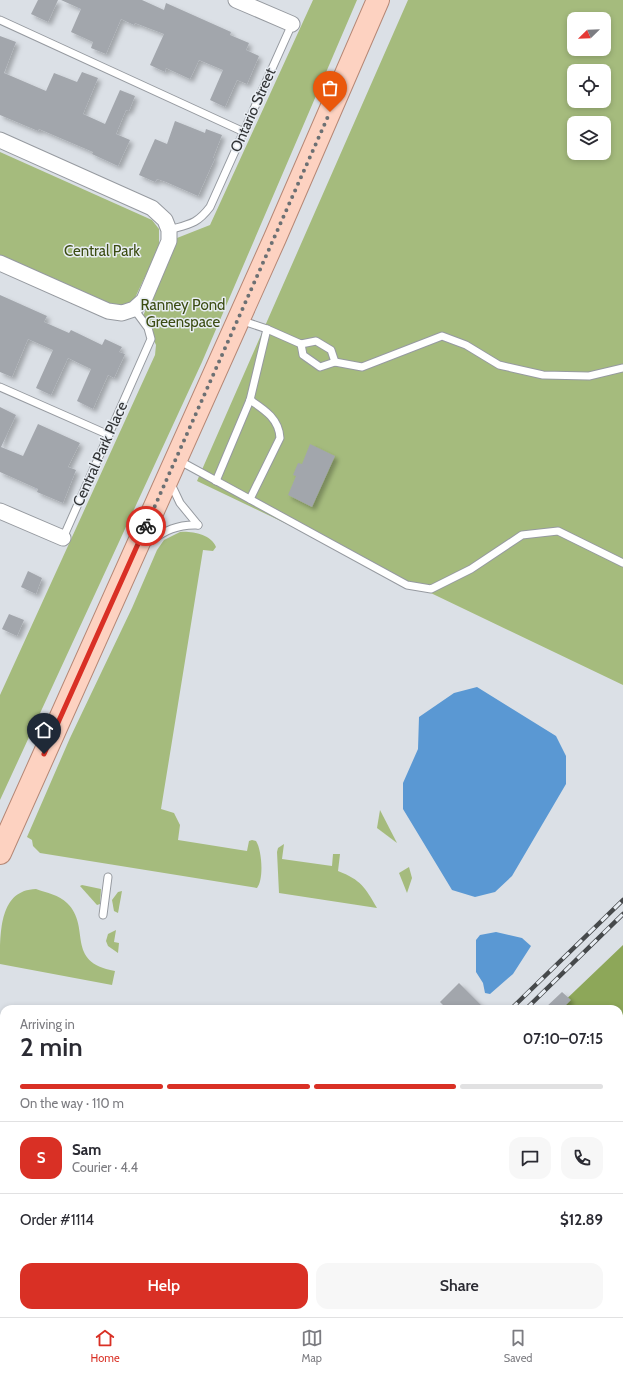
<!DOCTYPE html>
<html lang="en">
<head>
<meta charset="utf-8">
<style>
	:root { --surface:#fff; --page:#f7f7f7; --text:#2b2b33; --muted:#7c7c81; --line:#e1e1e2; --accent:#d93025 }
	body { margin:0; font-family:Cabin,sans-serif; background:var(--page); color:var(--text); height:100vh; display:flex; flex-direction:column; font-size:15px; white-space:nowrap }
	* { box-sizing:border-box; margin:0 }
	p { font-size:13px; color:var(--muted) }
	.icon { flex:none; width:22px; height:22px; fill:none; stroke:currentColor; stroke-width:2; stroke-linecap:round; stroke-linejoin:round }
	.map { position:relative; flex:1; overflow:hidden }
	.sheet { position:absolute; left:0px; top:1005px; width:623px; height:312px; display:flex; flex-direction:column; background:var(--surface); border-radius:12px 12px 0 0; box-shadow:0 2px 6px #0003 }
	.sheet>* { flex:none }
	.needle { width:26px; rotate:247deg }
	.tools { position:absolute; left:567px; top:12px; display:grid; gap:8px }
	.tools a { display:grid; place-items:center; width:44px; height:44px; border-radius:8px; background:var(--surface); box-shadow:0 2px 6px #0003; font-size:20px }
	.pin { position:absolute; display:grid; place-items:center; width:34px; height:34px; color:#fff; margin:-41px -17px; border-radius:50% 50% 50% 0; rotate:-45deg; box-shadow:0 0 4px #0007 }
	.pin .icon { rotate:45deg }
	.courier { position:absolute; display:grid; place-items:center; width:40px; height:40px; margin:-20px; border:3px solid #d93025; border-radius:50%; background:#fff; color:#222; box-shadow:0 1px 5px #0007 }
	.overview em { font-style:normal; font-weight:600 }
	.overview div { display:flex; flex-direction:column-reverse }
	.overview { display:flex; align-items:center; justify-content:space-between; height:68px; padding:0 20px }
	h1 { font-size:26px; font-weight:600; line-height:30px }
	.bar { display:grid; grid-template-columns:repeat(4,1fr); gap:6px 4px; align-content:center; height:48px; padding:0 20px }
	.bar i { height:5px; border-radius:3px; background:var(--line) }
	.bar .active { background:var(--accent) }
	.bar p { grid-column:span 4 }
	.line { display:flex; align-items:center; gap:10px; padding:0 20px; border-top:1px solid var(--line) }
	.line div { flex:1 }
	.round { display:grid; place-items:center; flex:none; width:42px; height:42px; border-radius:12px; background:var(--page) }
	.action { display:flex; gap:8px; margin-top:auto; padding:8px 20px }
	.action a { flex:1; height:46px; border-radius:12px; background:var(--accent); color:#fff; font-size:16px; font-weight:600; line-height:46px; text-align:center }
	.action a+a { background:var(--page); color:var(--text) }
	.menu { display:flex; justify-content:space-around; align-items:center; height:56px; border-top:1px solid var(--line); background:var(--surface); font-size:11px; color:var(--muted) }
	.menu a { display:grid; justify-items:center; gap:2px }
	.menu .active { color:var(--accent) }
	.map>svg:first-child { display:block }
</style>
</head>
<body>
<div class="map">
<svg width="623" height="1317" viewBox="0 0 623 1317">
	<defs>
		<filter id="shadow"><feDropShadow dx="3.5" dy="3.5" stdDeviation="2" flood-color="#0004"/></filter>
	</defs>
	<rect width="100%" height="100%" fill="#dbe0e6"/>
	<g fill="#a5bb7d" fill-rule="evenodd">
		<path d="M313,0H357L202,362L0,800V695L155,355L156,345L143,316L177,238L210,225Z"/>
		<path d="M408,0H623V685L197,481ZM574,19H604V49H574ZM574,71H604V101H574ZM574,123H604V153H574Z"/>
		<path d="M0,152L152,220L159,229V247L134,300L128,307L118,309L0,259Z"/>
		<path d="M180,532C191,531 211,534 216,547L213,551L203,550L161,809L174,813L180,825L178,840L247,851L249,841L252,840L256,841C262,850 264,880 257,888L40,853L33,846L32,840L27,837L70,738L132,608L157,550L164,540Z"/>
		<path d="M380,810L397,843L377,828Z"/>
		<path d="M284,844L282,859L332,866L333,854H340L338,871C361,880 365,887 377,908L279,893L277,852L278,848Z"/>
		<path d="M409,867L412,878L407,893L399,873Z"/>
		<path d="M82,885L101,889L100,904L97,905L80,886Z"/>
		<path d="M36,889C47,893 59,895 67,903C92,927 64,962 115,971L112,985L0,964C0,930 0,890 36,889Z"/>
		<path d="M122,891L118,913L114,911L112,900L118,892Z"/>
		<path d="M116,930L114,942L119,943L118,953L108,946L106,941L108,934Z"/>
		<path d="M619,1217L623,1225V1317H237L241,1313H619Z"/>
	</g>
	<path fill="#8da759" d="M623,945V1225L619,1217V1009H556Z"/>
	<g fill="#5a98d3">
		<path d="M477,687L556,736L566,756V784L512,876L495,892L475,897L452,890L403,809V783L418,749L419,717L454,693Z"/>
		<path d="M496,932L522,938L531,946L513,974L490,994L485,993L483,983L476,972V940L480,935Z"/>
	</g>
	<g fill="#a2a6ac" filter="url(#shadow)">
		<path d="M38,0H58L48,22L31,14Z"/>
		<path d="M61,0H142L164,10L166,3L231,32L230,35L249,43L246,50L259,56L247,84L237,80L225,107L210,100L223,70L199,60L190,79L166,68L165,72L150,65L164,34L135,23L134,25L121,19L106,54L91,48L93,42L71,32L81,9Z"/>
		<path d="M0,36L16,42L4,73L46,91L54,73L77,82L82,72L98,78L83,114L105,124L120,90L135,96L129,111L126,110L116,134L130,140L118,166L92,154L93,152L39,129L38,131L0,115Z"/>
		<path d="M175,121L205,133L206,129L222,135L213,158H215L198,196L166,182L157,179L155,182L139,175L155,139L167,144Z"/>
		<path d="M0,295L47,316L44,322L69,333L71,330L102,345L105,339L122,347L119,352L125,354L114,378L108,375L93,409L77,401L91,369L68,358L51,395L36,388L53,350L28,339L12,377L0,372Z"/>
		<path d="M0,407L16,415L1,447L23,456L38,424L80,443L68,467L76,470L63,503L37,492L38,489L0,472Z"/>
		<path d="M310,444L335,456L312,507L288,495L296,476L293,475L298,463L302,464Z"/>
		<path d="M28,571L42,578L36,594L21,587Z"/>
		<path d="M9,614L24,620L17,636L2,629Z"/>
		<path d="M459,983L485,1009H447L440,1002Z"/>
		<path d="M562,992L571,1000L562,1009H544Z"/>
	</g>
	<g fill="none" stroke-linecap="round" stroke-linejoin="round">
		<g stroke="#969aa0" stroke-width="9">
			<g id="lane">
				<path d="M0,20L244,132"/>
				<path d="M169,230C190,224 197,224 210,207L292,24"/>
				<path d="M240,320L267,329L301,344L316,341L331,350L335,362"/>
				<path d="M301,344L303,355L320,367L335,362L362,367L442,336L466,345L499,365L543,375L589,376L623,368"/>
				<path d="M0,387L109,435"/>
				<path d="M250,400C265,410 279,419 280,438L250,499"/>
				<path d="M178,460L407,585L431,589L471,569L522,535L558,531L623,563"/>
				<path d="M216,481L250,400L267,329"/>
				<path d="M171,484L180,503L198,525"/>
				<path d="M63,538L151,339L148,328L134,309"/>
				<path d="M145,544C164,532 175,524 198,525"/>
				<path d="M103,915L108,877"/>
				<path d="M0,1120L4,1119"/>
				<path d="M590,1313L594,1317"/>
			</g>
		</g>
		<g stroke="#969aa0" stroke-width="17">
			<g id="street">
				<path d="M236,0L292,24"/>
				<path d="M0,140L152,208L165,220L169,230V241L144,300L134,309L122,313L108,311L0,263"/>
				<path d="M0,511L63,538"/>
			</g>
		</g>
		<g stroke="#b58775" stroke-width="24">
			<path id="primary" d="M0,853L275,238L378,0"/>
		</g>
		<use href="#lane" stroke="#fff" stroke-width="7"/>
		<use href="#street" stroke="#fff" stroke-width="15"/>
		<use href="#primary" stroke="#fdd2c1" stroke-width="22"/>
		<g stroke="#46494b" stroke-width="4.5">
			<g id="rail">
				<path d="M511,1009L623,900"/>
				<path d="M526,1009L623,914"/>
				<path d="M195,1317L199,1313"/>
				<path d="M209,1317L213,1313"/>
			</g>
		</g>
		<use href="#rail" stroke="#e8edf3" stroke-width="3" stroke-dasharray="9" stroke-linecap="butt"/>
	</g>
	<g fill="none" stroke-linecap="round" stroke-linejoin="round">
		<path stroke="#6c7073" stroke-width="4" stroke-dasharray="0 7.2" d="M146,526L330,112"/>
		<path stroke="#d93025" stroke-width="5" d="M44,754L146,526"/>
	</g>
	<g text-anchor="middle" stroke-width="3" stroke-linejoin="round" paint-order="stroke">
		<g font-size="15" fill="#313335" stroke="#e8edf3">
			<text transform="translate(253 110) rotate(-66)" y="5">Ontario Street</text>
			<text transform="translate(100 454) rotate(-66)" y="5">Central Park Place</text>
		</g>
		<g font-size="15" fill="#3b4c12" stroke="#e8edf3">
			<text x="102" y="256">Central Park</text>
			<text x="183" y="310">Ranney Pond<tspan x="183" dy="17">Greenspace</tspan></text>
		</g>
	</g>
</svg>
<div class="tools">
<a><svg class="needle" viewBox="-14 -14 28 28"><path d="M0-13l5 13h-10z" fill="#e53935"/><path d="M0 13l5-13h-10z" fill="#7c7c81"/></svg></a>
<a><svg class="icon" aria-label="locate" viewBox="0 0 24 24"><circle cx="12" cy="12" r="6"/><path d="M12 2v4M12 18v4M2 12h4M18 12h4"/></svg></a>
<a><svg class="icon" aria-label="layers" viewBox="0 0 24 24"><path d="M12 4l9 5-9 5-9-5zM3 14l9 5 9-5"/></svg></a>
</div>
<div class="pin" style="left:330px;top:112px;background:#ea580c"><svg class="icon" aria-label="bag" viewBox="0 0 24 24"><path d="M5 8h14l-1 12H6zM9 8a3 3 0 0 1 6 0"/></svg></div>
<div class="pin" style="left:44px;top:754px;background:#1f2937"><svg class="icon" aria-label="home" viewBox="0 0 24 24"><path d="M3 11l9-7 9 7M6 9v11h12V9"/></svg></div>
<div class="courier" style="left:146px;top:526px"><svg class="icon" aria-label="bike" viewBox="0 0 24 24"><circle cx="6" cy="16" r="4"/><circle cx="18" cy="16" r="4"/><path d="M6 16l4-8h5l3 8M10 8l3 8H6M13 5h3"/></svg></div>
<section class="sheet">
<div class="overview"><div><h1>2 min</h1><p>Arriving in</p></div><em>07:10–07:15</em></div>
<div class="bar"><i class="active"></i><i class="active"></i><i class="active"></i><i></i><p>On the way · 110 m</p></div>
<div class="line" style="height:72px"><b class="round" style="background:var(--accent);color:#fff">S</b><div><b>Sam</b><p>Courier · 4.4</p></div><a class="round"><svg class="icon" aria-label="chat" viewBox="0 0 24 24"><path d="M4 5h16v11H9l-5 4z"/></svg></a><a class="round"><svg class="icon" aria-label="phone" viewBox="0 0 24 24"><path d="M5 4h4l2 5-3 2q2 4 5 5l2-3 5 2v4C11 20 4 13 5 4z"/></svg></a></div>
<div class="line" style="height:52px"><div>Order #1114</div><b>$12.89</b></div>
<div class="action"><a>Help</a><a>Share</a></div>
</section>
</div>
<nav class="menu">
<a class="active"><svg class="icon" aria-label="home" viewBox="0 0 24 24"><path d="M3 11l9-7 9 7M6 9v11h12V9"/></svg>Home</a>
<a><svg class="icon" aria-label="map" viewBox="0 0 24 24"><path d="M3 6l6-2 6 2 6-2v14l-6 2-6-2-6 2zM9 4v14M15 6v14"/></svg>Map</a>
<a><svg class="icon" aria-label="saved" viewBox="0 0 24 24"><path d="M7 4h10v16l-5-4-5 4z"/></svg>Saved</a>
</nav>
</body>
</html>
